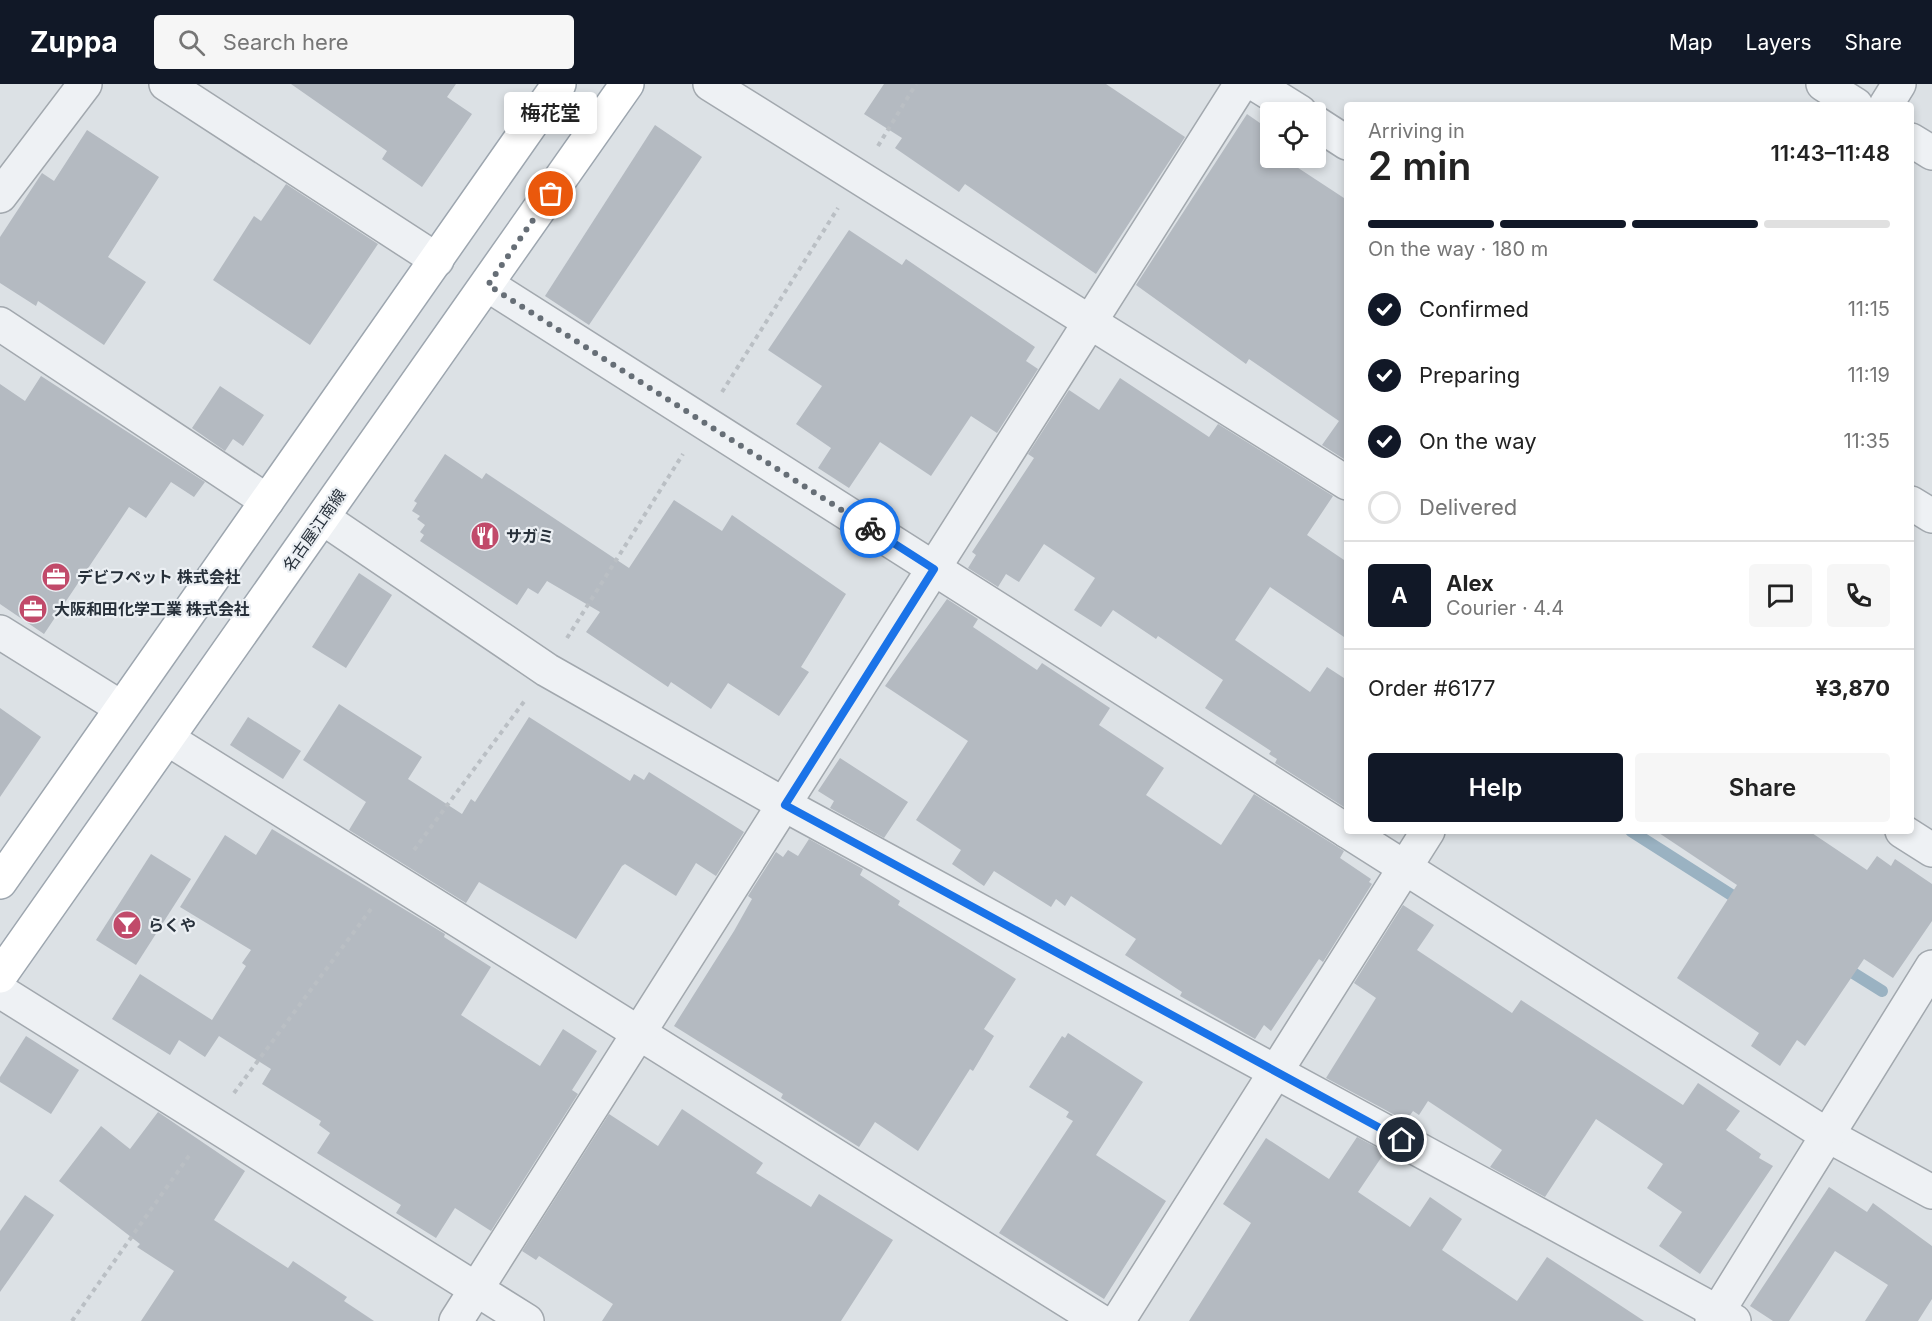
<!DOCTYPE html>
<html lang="en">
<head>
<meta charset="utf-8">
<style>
	:root { --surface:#fff; --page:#f6f6f6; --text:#222; --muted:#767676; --line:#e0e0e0; --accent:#111827 }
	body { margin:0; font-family:Inter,"Noto Sans JP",sans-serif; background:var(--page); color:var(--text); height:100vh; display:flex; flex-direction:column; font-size:22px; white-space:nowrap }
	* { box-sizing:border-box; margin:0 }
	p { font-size:20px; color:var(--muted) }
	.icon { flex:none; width:33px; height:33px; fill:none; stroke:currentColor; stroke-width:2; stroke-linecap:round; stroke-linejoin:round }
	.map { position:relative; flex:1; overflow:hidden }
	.panel { position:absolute; left:1344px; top:18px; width:570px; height:732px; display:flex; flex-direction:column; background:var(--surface); border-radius:6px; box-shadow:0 3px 9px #0003 }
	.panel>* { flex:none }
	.buttons { position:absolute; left:1260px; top:18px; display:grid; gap:12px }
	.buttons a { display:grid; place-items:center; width:66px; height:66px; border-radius:6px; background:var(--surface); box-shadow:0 3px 9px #0003; font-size:30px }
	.pin { position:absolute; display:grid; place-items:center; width:51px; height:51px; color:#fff; margin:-26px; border:3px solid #fff; border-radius:50%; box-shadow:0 2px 6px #0007 }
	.courier { position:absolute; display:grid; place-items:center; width:60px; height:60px; margin:-30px; border:4px solid #1a73e8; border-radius:50%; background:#fff; color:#222; box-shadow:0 2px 8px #0007 }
	.bubble { position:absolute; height:42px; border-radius:6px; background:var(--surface); box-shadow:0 3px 9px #0003; font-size:20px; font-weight:600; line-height:42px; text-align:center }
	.head em { font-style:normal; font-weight:600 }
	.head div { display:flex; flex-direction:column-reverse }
	.head { display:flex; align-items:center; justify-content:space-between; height:102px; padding:0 24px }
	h1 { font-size:39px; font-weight:600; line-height:45px }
	.bar { display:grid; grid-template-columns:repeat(4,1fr); gap:9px 6px; align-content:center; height:72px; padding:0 24px }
	.bar i { height:8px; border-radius:4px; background:var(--line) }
	.bar .on { background:var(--accent) }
	.bar p { grid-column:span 4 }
	.line { display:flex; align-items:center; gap:15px; padding:0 24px; border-top:2px solid var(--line) }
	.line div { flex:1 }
	.round { display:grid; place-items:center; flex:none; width:63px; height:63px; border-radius:6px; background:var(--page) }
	ol { padding:0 24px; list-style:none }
	li { display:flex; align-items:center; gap:18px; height:66px }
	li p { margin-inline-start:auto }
	li .icon { padding:6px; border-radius:50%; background:var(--accent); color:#fff; stroke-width:4 }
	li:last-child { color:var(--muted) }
	li i { width:33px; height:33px; border:3px solid var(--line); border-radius:50% }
	.action { display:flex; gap:12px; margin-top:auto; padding:12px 24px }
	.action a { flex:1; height:69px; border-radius:6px; background:var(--accent); color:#fff; font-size:24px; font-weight:600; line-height:69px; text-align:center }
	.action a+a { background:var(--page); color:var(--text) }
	header { display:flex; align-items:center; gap:36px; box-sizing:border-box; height:84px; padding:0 30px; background:var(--accent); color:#fff }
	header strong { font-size:28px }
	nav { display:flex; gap:33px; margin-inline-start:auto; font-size:21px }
	.search { width:420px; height:54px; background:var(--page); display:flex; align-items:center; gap:15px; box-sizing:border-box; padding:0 21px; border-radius:6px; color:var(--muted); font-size:22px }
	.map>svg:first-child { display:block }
</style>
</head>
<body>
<header>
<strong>Zuppa</strong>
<div class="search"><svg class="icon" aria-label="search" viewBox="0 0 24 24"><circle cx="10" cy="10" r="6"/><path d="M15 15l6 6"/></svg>Search here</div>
<nav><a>Map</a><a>Layers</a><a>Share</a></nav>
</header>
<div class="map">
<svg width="1932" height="1237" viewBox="0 0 1932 1237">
	<rect width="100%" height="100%" fill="#dce1e5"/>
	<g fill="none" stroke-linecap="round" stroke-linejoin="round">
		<g stroke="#9ab2c2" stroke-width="12">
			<path d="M1631,747L1744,819"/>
			<path d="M1842,882L1882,907"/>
		</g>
	</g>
	<g fill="#b4bac1">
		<path d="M291,0H456L447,13L472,30L422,103L382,75L387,67Z"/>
		<path d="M884,0H1106L1185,53L1096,190L965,100L959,108L895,64L902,54L864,30Z"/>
		<path d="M1247,30L1270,46V74H1283L1347,116V377L1322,361L1339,337L1249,275L1246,280L1136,201Z"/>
		<path d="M655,41L702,73L589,241L545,212Z"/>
		<path d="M87,46L159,93L108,173L146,198L104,261L38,217L36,222L0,199V153L42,89L54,97Z"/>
		<path d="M286,100L378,160L310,261L213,196L254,132L261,137Z"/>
		<path d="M849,146L902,181L906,175L1035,263L1026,277L1038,285L997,349L971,332L931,392L880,358L849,404L818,384L831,364L796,340L822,302L768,266Z"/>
		<path d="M41,292L205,398L194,413L171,398L146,434L129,423L44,550L0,520V300L25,317Z"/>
		<path d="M1120,294L1209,353L1218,340L1333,412L1307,451L1347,478V555L1270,503L1235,556L1310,608L1327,583L1347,596V725L1275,679L1277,675L1269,670L1271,667L1205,624L1223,596L1158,552L1156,555L1113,526L1101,543L1074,526L1095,494L1044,460L1019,498L1006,490L998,503L968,484L976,471L972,468L1034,374L1028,370L1069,306L1099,326Z"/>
		<path d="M220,302L264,331L243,362L233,355L225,367L192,344Z"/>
		<path d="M445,370L482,395L486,389L629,484L674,416L722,447L732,431L846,510L801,583L809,588L779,632L728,599L711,625L671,598L668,603L586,548L600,528L547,497L538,510L528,504L517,521L420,457L424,451L420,448L425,441L417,435L420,432L412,427L417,419L414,417Z"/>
		<path d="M359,489L392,511L346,584L312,563Z"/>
		<path d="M947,515L978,535L973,543L1037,586L1042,579L1110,624L1099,641L1164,684L1146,711L1221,761L1254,710L1344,767L1340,774L1371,795L1369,798L1372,800L1323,878L1319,875L1271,947L1264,941L1255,955L1180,912L1182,908L1125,871L1136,855L1071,812L1065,822L1056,815L1051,823L994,787L984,802L952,780L961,766L916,736L968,657L885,602Z"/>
		<path d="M339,620L422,673L408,695L462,730L471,715L475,718L529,633L630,697L634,690L644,696L649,688L744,748L716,792L696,779L676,812L625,780L622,782L576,855L479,798L466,819L349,746L366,718L303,676Z"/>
		<path d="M0,624L41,653L0,713Z"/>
		<path d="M248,633L301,667L283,695L230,661Z"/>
		<path d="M840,674L908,718L884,754L830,724L834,717L818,707Z"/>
		<path d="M272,745L445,850L444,853L491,883L461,931L540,982L563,945L597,967L572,1006L578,1010L491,1147L455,1124L436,1154L396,1129L401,1121L317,1069L330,1049L319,1041L321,1037L262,1000L271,985L219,952L205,973L179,956L170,971L112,935L140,890L212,936L246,882L242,879L251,866L180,823L225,751L256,771Z"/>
		<path d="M1656,747H1809L1867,786L1877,772L1891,782L1895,775L1932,800V837L1893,894L1864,875L1805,962L1797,956L1780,982L1751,962L1759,949L1677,894L1737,801Z"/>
		<path d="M809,755L863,785L860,791L900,817L898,821L1016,895L984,945L994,952L973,987L970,985L918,1067L875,1038L859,1063L781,1014L783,1010L674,942L734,847L752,815L748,812L776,768L783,773L788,766L798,772Z"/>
		<path d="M151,770L191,795L136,881L96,856Z"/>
		<path d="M1403,821L1434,841L1417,866L1512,929L1521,916L1683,1021L1698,999L1740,1027L1726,1046L1761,1070L1759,1074L1773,1082L1700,1190L1659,1162L1682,1128L1647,1104L1663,1080L1596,1035L1545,1113L1490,1083L1502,1066L1428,1017L1419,1031L1413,1027L1406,1037L1326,994L1376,914L1354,899Z"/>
		<path d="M1068,949L1143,998L1096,1071L1166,1117L1104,1215L999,1149L1073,1037L1066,1033L1069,1028L1029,1003L1062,952L1065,954Z"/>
		<path d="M26,952L79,986L51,1030L0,998V993Z"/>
		<path d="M682,1025L763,1079L756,1089L811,1123L819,1110L893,1156L841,1237H602L613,1220L539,1172L536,1176L522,1167L609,1030L658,1062Z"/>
		<path d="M158,1028L245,1087L214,1136L288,1184L293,1177L347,1213L344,1217L374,1237H141L174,1187L137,1163L140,1160L59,1097L101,1042L130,1065Z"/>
		<path d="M1357,1053L1385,1068L1358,1108L1410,1143L1430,1113L1462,1135L1442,1166L1517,1217L1547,1173L1644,1237H1189L1251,1139L1223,1120L1266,1054L1329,1095Z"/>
		<path d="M1829,1103L1867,1128L1873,1119L1932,1162V1215L1918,1237H1865L1888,1201L1835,1167L1789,1237H1773L1750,1222Z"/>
		<path d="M25,1111L54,1131L0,1208V1147Z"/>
	</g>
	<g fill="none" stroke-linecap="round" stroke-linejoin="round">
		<g stroke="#a2a8ae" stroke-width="36">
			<g id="minor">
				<path d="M166,0L437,176"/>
				<path d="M710,0L1347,399"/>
				<path d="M1255,0L1300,28"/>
				<path d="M1823,0L1856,21"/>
				<path d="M1886,21L1899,0"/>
				<path d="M1316,39L1347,59"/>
				<path d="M1911,56L1932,69"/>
				<path d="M0,112L85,0"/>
				<path d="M488,201L1347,747"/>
				<path d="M0,240L267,417"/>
				<path d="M1911,419L1932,432"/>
				<path d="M323,434L547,586L785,721L1734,1237"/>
				<path d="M0,548L120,623"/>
				<path d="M168,655L1100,1237"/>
				<path d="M1347,747L1827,1051L1932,1108"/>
				<path d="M1902,747L1932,766"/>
				<path d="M0,907L527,1237"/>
				<path d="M456,1237L1241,0"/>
				<path d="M1118,1237L1428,747"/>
				<path d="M1712,1237L1932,883"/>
			</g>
		</g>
		<g stroke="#9da6af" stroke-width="36">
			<g id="primary">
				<path d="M0,798L559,0"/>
				<path d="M0,892L627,0"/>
			</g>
		</g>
		<g stroke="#babfc4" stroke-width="4" stroke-dasharray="4.5 4.5" stroke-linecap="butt">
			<path d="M878,62L916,0"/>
			<path d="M722,308L838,124"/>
			<path d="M567,554L683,370"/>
			<path d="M414,766L526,615"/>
			<path d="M234,1009L371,825"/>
			<path d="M72,1237L191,1069"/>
		</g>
		<use href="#minor" stroke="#eef1f4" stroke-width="33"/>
		<use href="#primary" stroke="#fff" stroke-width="33"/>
	</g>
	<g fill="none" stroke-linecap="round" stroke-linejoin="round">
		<path stroke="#666e76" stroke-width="6" stroke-dasharray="0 10.8" d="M551,110L488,201L870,444"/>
		<path stroke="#1a73e8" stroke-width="8" d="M870,444L934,485L785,721L1402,1056"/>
	</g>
	<defs>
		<g id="restaurant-disc" transform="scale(1.5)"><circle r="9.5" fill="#c14a6a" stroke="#ebeff3"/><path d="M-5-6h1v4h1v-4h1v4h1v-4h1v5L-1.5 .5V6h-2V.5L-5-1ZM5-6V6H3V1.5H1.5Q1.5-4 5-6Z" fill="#fff"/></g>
		<g id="office-disc" transform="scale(1.5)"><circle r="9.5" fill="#c14a6a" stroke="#ebeff3"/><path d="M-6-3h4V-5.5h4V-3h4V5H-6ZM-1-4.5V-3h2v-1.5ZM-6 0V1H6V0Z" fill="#fff"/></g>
		<g id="bar-disc" transform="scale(1.5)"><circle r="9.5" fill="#c14a6a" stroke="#ebeff3"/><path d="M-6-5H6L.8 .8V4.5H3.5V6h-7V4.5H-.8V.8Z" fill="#fff"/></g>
	</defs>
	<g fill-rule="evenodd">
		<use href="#restaurant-disc" x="485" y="452"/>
		<use href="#office-disc" x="56" y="493"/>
		<use href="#office-disc" x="33" y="525"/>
		<use href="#bar-disc" x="127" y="841"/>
	</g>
	<g text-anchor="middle" stroke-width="4.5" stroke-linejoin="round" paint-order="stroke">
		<g font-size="16" fill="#27303a" stroke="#ebeff3">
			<text transform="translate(314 446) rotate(-55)" y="6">名古屋江南線</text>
		</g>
		<g font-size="16" font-weight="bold" fill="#27303a" stroke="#ebeff3" text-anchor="start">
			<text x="506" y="458">サガミ</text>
			<text x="77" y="499">デビフペット 株式会社</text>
			<text x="54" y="531">大阪和田化学工業 株式会社</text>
			<text x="148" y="847">らくや</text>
		</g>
	</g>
</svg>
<div class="buttons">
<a><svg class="icon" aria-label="locate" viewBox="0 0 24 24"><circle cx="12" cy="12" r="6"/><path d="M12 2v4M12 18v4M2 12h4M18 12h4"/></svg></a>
</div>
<div class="pin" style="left:551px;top:110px;background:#ea580c"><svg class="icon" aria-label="bag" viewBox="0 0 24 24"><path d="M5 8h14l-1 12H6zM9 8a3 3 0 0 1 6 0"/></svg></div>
<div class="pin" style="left:1402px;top:1056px;background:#1f2937"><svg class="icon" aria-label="home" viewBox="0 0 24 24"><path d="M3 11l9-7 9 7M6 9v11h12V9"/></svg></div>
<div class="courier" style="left:870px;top:444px"><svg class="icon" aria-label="bike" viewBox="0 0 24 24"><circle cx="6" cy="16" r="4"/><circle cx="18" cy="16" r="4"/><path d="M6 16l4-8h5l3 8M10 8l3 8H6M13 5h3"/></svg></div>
<div class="bubble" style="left:504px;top:8px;width:93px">梅花堂</div>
<section class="panel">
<div class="head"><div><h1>2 min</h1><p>Arriving in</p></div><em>11:43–11:48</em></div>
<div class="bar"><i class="on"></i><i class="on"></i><i class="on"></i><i></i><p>On the way · 180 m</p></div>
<ol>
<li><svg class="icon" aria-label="check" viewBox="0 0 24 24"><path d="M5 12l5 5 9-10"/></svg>Confirmed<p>11:15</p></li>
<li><svg class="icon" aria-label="check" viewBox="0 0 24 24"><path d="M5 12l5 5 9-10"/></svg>Preparing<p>11:19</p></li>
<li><svg class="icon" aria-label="check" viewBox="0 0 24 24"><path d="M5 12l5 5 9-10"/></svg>On the way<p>11:35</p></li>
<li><i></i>Delivered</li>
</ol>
<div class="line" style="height:108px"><b class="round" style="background:var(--accent);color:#fff">A</b><div><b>Alex</b><p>Courier · 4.4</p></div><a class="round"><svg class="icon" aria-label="chat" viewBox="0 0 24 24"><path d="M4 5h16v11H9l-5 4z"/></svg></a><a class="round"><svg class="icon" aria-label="phone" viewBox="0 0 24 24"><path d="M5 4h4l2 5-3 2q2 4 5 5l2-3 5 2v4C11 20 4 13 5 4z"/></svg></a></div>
<div class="line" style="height:78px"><div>Order #6177</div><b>¥3,870</b></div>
<div class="action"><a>Help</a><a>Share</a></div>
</section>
</div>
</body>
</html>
